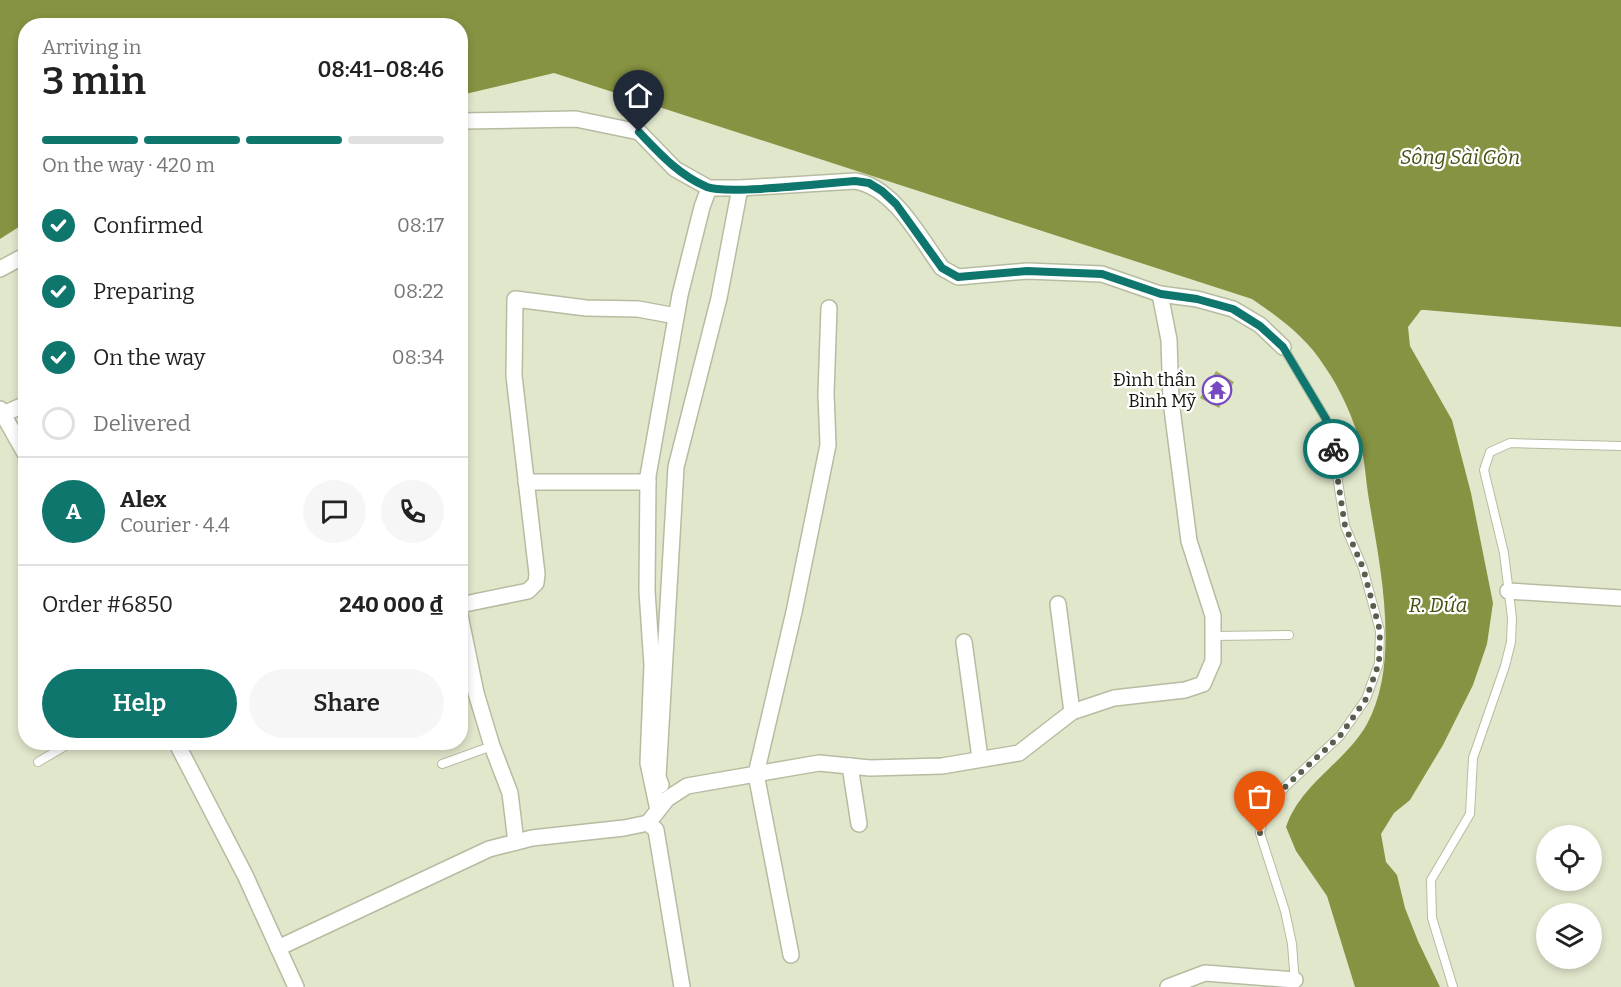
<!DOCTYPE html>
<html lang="en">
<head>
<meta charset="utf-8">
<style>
	:root { --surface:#fff; --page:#f6f6f6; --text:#222; --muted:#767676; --line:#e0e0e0; --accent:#0f766e }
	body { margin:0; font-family:Bitter,serif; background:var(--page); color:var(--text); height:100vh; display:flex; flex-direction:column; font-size:22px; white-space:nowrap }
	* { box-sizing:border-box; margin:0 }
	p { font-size:20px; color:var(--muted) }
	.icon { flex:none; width:33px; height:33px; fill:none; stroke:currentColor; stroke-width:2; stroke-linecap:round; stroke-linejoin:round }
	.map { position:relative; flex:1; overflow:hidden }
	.side { position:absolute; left:18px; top:18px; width:450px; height:732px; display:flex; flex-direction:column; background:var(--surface); border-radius:24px; box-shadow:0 3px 9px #0003 }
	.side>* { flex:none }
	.fabs { position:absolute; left:1536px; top:825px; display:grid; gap:12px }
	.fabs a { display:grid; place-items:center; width:66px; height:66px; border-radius:50%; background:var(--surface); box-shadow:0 3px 9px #0003; font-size:30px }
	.pin { position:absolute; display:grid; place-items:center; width:51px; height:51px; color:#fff; margin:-62px -26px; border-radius:50% 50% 50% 0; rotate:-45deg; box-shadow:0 0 6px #0007 }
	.pin .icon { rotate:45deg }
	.courier { position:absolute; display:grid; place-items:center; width:60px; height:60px; margin:-30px; border:4px solid #0f766e; border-radius:50%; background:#fff; color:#222; box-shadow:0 2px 8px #0007 }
	.overview em { font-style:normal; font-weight:600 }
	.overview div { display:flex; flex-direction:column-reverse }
	.overview { display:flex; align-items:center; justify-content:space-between; height:102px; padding:0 24px }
	h1 { font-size:39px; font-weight:600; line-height:45px }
	.bar { display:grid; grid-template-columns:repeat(4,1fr); gap:9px 6px; align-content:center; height:72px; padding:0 24px }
	.bar i { height:8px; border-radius:4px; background:var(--line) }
	.bar .active { background:var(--accent) }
	.bar p { grid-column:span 4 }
	.line { display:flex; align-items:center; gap:15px; padding:0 24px; border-top:2px solid var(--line) }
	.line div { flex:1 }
	.round { display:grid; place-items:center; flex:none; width:63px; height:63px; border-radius:32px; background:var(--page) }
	ol { padding:0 24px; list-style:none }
	li { display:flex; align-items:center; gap:18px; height:66px }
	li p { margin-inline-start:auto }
	li .icon { padding:6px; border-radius:50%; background:var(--accent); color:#fff; stroke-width:4 }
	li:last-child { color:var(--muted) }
	li i { width:33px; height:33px; border:3px solid var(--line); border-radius:50% }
	.action { display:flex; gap:12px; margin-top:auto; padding:12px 24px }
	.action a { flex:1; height:69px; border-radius:36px; background:var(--accent); color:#fff; font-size:24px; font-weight:600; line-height:69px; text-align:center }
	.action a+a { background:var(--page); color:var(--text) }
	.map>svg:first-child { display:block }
</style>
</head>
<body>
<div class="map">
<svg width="1621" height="987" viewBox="0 0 1621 987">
	<rect width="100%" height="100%" fill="#e1e7cb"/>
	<path fill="#869342" d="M0,0H1621V327L1425,310H1421L1408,327L1410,346L1452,420L1471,493L1493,603L1487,644L1473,685L1443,745L1410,800L1394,813L1381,834L1386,862L1397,875L1405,908L1418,941L1440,987H1355L1327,896L1296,851L1286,827C1301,783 1345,763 1367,724C1401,662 1380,566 1369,500C1366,482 1365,463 1361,445C1353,418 1341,390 1325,367C1307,338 1280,318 1252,299L554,73L461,95L460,26H26L25,223L0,239Z"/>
	<path fill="#9fad5c" d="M1216,371L1234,382L1219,408L1200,398Z"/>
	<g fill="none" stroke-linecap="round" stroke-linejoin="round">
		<g stroke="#b6bca0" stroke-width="10">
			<g id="service">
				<path d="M1283,347L1326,419L1332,444L1345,526L1363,568L1380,631L1379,663L1366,699L1340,736L1286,786L1269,806L1263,819L1260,833L1285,911L1292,944L1295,983"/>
				<path d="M1213,636L1289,635"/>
				<path d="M38,762L72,742"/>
				<path d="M442,764L492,746"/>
				<path d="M1453,987L1432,918L1431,880L1470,814L1473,758L1505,666L1511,642L1512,618L1504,553L1484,470L1490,452L1510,443L1621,446"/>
			</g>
		</g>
		<g stroke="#b6bca0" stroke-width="18">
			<g id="minor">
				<path d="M460,121L576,119L639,132L675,169L709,188H740L855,181C894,187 920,238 942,268L958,277L1027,271L1102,274L1160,294L1197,299L1233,309L1260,325L1283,347"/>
				<path d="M0,269L26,255"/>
				<path d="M0,409L26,455"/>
				<path d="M3,414L26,404"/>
				<path d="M526,482H648"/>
				<path d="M1508,591L1621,598"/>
				<path d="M1058,604L1072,712"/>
				<path d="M460,605L528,591L536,583L537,574L514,376L515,299L586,308L638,309L676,316"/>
				<path d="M460,615L476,693L492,746L510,793L516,842"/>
				<path d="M964,642L980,758"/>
				<path d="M176,742L245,875L296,987"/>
				<path d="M850,766L859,824"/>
				<path d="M661,785L658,777L676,467L719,298L740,188"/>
				<path d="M658,810L648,763L652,665L647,591L648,476L680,295L702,207L709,188"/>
				<path d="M648,823L667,799L687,786L819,763L870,768L942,766L1019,753L1072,712L1114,698L1185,690L1203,684L1213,661V616L1189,541L1171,401L1169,340L1160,294"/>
				<path d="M278,948L489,849L532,838L624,828L648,823L656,830L682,987"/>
				<path d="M791,955L756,774L794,612L828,445L826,394L829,308"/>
				<path d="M1168,987L1205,973L1295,980"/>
			</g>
		</g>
		<use href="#service" stroke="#fff" stroke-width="8"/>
		<use href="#minor" stroke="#fff" stroke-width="15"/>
	</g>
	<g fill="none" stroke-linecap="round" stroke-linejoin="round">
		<path stroke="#5a5e4e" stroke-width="6" stroke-dasharray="0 10.8" d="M1260,833L1263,819L1269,806L1286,786L1340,736L1366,699L1379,663L1380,631L1363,568L1345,526L1333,449"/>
		<path stroke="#0f766e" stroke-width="8" d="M639,132C660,154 679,175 707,187C727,195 828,183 855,181L869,183L882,191L896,204L942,268L958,277L1027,271L1102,274L1161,294L1197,299L1233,309L1260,326L1283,347L1326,419L1333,449"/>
	</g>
	<defs>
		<g id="temple-ring" transform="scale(1.5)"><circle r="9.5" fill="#fff" stroke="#7749c2" stroke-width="1.5"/><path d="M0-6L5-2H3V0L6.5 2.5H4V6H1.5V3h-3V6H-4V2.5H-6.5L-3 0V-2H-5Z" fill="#7749c2"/></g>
	</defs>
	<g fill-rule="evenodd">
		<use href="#temple-ring" x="1217" y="390"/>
	</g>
	<g text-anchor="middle" stroke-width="4.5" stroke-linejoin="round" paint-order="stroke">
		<g font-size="18" fill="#12140a" stroke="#fff" text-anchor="end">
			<text x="1196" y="386">Đình thần<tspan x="1196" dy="21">Bình Mỹ</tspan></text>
		</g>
		<g font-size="20" font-style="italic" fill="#464f12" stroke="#fff">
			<text x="1460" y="164">Sông Sài Gòn</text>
			<text x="1438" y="612">R. Dứa</text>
		</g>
	</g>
</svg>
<div class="fabs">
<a><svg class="icon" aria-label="locate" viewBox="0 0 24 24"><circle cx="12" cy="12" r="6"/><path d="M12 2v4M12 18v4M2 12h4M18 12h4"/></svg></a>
<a><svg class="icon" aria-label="layers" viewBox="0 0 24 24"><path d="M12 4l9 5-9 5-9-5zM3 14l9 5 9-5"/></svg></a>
</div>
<div class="pin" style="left:1260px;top:833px;background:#ea580c"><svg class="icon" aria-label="bag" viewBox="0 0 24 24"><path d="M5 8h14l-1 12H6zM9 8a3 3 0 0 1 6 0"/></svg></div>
<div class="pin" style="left:639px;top:132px;background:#1f2937"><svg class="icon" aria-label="home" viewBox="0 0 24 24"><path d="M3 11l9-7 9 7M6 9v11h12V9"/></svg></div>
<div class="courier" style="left:1333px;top:449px"><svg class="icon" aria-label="bike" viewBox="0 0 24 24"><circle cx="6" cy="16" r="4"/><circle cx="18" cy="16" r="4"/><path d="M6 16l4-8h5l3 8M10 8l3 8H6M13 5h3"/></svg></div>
<section class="side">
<div class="overview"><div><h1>3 min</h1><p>Arriving in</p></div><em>08:41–08:46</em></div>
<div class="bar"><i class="active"></i><i class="active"></i><i class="active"></i><i></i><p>On the way · 420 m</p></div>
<ol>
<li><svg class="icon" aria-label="check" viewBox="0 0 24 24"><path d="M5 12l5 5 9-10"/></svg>Confirmed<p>08:17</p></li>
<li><svg class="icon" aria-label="check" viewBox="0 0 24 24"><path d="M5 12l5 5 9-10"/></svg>Preparing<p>08:22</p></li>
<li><svg class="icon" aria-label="check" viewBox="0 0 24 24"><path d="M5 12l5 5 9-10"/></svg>On the way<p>08:34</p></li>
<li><i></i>Delivered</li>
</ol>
<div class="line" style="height:108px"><b class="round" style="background:var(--accent);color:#fff">A</b><div><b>Alex</b><p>Courier · 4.4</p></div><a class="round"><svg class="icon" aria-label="chat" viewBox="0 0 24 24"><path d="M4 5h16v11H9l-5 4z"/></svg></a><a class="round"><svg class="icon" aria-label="phone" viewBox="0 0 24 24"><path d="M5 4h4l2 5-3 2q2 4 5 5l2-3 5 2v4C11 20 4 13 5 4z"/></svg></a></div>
<div class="line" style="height:78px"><div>Order #6850</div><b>240 000 ₫</b></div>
<div class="action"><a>Help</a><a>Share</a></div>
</section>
</div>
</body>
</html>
